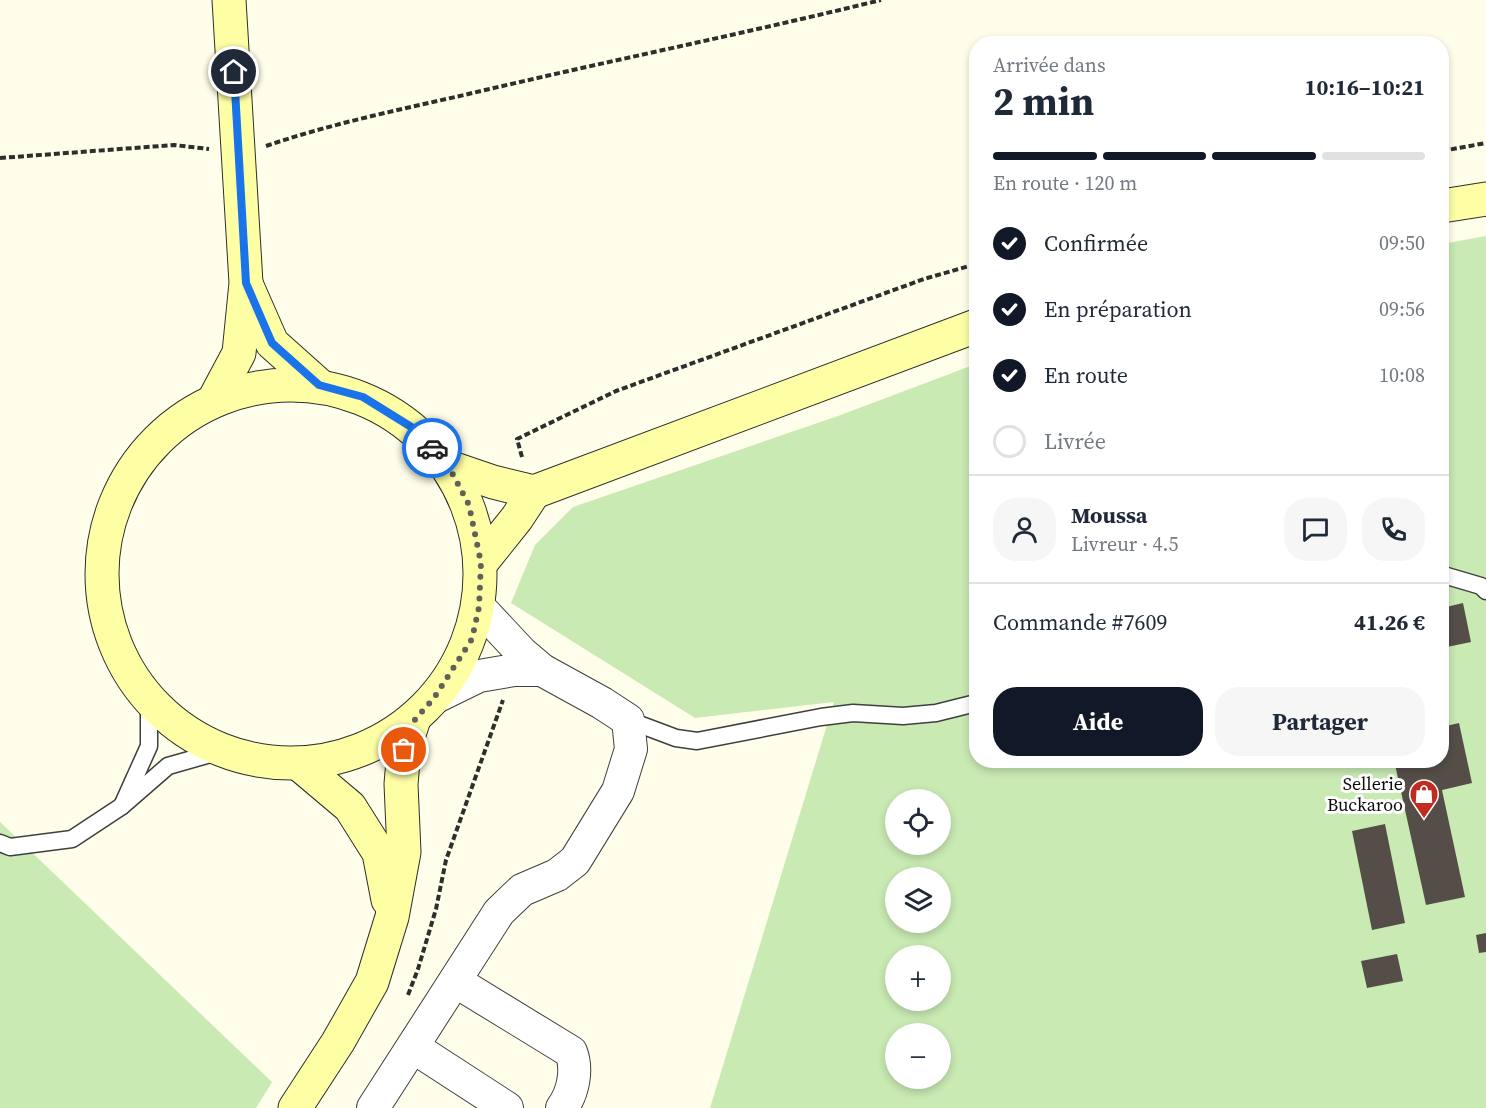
<!DOCTYPE html>
<html lang="fr">
<head>
<meta charset="utf-8">
<style>
	:root { --surface:#fff; --page:#f6f6f7; --text:#1f2937; --muted:#747a83; --line:#e0e1e3; --accent:#111827 }
	body { margin:0; font-family:"Source Serif 4",serif; background:var(--page); color:var(--text); height:100vh; display:flex; flex-direction:column; font-size:22px; white-space:nowrap }
	* { box-sizing:border-box; margin:0 }
	p { font-size:20px; color:var(--muted) }
	.icon { flex:none; width:33px; height:33px; fill:none; stroke:currentColor; stroke-width:2; stroke-linecap:round; stroke-linejoin:round }
	.map { position:relative; flex:1; overflow:hidden }
	.sheet { position:absolute; left:969px; top:36px; width:480px; height:732px; display:flex; flex-direction:column; background:var(--surface); border-radius:24px; box-shadow:0 3px 9px #0003 }
	.sheet>* { flex:none }
	.buttons { position:absolute; left:885px; top:789px; display:grid; gap:12px }
	.buttons a { display:grid; place-items:center; width:66px; height:66px; border-radius:50%; background:var(--surface); box-shadow:0 3px 9px #0003; font-size:30px }
	.pin { position:absolute; display:grid; place-items:center; width:51px; height:51px; color:#fff; margin:-26px; border:3px solid #fff; border-radius:50%; box-shadow:0 2px 6px #0007 }
	.courier { position:absolute; display:grid; place-items:center; width:60px; height:60px; margin:-30px; border:4px solid #1a73e8; border-radius:50%; background:#fff; color:#222; box-shadow:0 2px 8px #0007 }
	.summary em { font-style:normal; font-weight:700 }
	.summary div { display:flex; flex-direction:column-reverse }
	.summary { display:flex; align-items:center; justify-content:space-between; height:102px; padding:0 24px }
	h1 { font-size:39px; font-weight:700; line-height:45px }
	.bar { display:grid; grid-template-columns:repeat(4,1fr); gap:9px 6px; align-content:center; height:72px; padding:0 24px }
	.bar i { height:8px; border-radius:4px; background:var(--line) }
	.bar .on { background:var(--accent) }
	.bar p { grid-column:span 4 }
	.line { display:flex; align-items:center; gap:15px; padding:0 24px; border-top:2px solid var(--line) }
	.line div { flex:1 }
	.round { display:grid; place-items:center; flex:none; width:63px; height:63px; border-radius:24px; background:var(--page) }
	ol { padding:0 24px; list-style:none }
	li { display:flex; align-items:center; gap:18px; height:66px }
	li p { margin-inline-start:auto }
	li .icon { padding:6px; border-radius:50%; background:var(--accent); color:#fff; stroke-width:4 }
	li:last-child { color:var(--muted) }
	li i { width:33px; height:33px; border:3px solid var(--line); border-radius:50% }
	.action { display:flex; gap:12px; margin-top:auto; padding:12px 24px }
	.action a { flex:1; height:69px; border-radius:24px; background:var(--accent); color:#fff; font-size:24px; font-weight:700; line-height:69px; text-align:center }
	.action a+a { background:var(--page); color:var(--text) }
	.map>svg:first-child { display:block }
</style>
</head>
<body>
<div class="map">
<svg width="1486" height="1108" viewBox="0 0 1486 1108">
	<rect width="100%" height="100%" fill="#fffeea"/>
	<g fill="#c9eab3" fill-rule="evenodd">
		<path d="M1486,236V1108H710L834,702L695,718L511,603L535,545L573,507L838,416L976,364V760H1442V244ZM896,800H940V844H896ZM896,878H940V922H896ZM896,956H940V1000H896ZM896,1034H940V1078H896Z"/>
		<path d="M0,822L272,1082L256,1108H0Z"/>
	</g>
	<g fill="#554e48">
		<path d="M1463,603L1471,642L1442,648V608Z"/>
		<path d="M1459,723L1472,783L1442,790L1465,897L1426,905L1394,760H1442V727Z"/>
		<path d="M1385,824L1405,923L1372,930L1352,831Z"/>
		<path d="M1486,933V952L1479,953L1476,935Z"/>
		<path d="M1397,954L1403,981L1367,988L1361,961Z"/>
	</g>
	<g fill="none" stroke-linecap="round" stroke-linejoin="round">
		<g stroke="#3f3f3f" stroke-width="19">
			<g id="lane">
				<path d="M1442,577L1447,576L1481,586L1486,591"/>
				<path d="M149,702V746L122,806L168,766L221,751"/>
				<path d="M628,720L676,738L697,741L821,717L853,713L903,716L936,713L976,703"/>
				<path d="M0,843L10,847L72,839L122,806"/>
			</g>
		</g>
		<g stroke="#3f3f3f" stroke-width="34">
			<g id="street">
				<path d="M434,698L479,676L514,670H542"/>
				<path d="M455,981L571,1052C578,1070 573,1093 562,1108"/>
				<path d="M413,1047L507,1108"/>
				<path d="M373,1108L499,912L522,890L557,875L575,861L618,791L631,749L628,720L602,703L542,670L522,653L479,607"/>
			</g>
		</g>
		<g stroke="#2e2e2e" stroke-width="35">
			<g id="secondary">
				<path d="M1442,206L1486,199"/>
				<path d="M247,286L272,343L319,385"/>
				<circle cx="291" cy="574" r="189"/>
				<path d="M215,398L239,353L246,283L229,0"/>
				<path d="M449,467L493,482L534,492L976,326"/>
				<path d="M481,563L517,518L534,492"/>
				<path d="M299,764L350,807L379,853L388,900"/>
				<path d="M295,1108L338,1042L372,982L392,917L404,852L401,784L404,750L413,722"/>
			</g>
		</g>
		<g stroke="#2e2e2e" stroke-width="4" stroke-dasharray="6 3" stroke-linecap="butt">
			<path d="M266,146C330,124 398,110 464,95C603,62 743,34 881,0"/>
			<path d="M1442,151L1486,143"/>
			<path d="M0,158L174,145L209,149"/>
			<path d="M522,457L517,439L616,391L924,279L976,264"/>
			<path d="M408,995L418,969L436,909L446,860L503,700"/>
		</g>
		<use href="#lane" stroke="#fff" stroke-width="16"/>
		<use href="#street" stroke="#fff" stroke-width="32"/>
		<use href="#secondary" stroke="#feffa5" stroke-width="33"/>
	</g>
	<g fill="none" stroke-linecap="round" stroke-linejoin="round">
		<path stroke="#61615a" stroke-width="6" stroke-dasharray="0 10.8" d="M404,750L413,722L434,698L472,639L479,607L481,563L469,505L449,467L432,448"/>
		<path stroke="#1a73e8" stroke-width="8" d="M234,72L246,283L272,343L319,385L363,397L413,428L432,448"/>
	</g>
	<defs>
		<g id="shop-pin" transform="scale(1.5)"><path d="M0 17L-7.5 6A9.5 9.5 0 1 1 7.5 6Z" fill="#c02c1f" stroke="#fff"/><path d="M-5-2.5h2.3a2.7 3.5 0 0 1 5.4 0H5L5.5 6h-11ZM-1.5-2.5h3a1.5 2.3 0 0 0-3 0Z" fill="#fff"/></g>
	</defs>
	<g fill-rule="evenodd">
		<use href="#shop-pin" x="1424" y="794"/>
	</g>
	<g text-anchor="middle" stroke-width="6" stroke-linejoin="round" paint-order="stroke">
		<g font-size="18" fill="#0c0c0c" stroke="#fff" text-anchor="end">
			<text x="1403" y="790">Sellerie<tspan x="1403" dy="21">Buckaroo</tspan></text>
		</g>
	</g>
</svg>
<div class="buttons">
<a><svg class="icon" aria-label="locate" viewBox="0 0 24 24"><circle cx="12" cy="12" r="6"/><path d="M12 2v4M12 18v4M2 12h4M18 12h4"/></svg></a>
<a><svg class="icon" aria-label="layers" viewBox="0 0 24 24"><path d="M12 4l9 5-9 5-9-5zM3 14l9 5 9-5"/></svg></a>
<a>+</a>
<a>−</a>
</div>
<div class="pin" style="left:404px;top:750px;background:#ea580c"><svg class="icon" aria-label="bag" viewBox="0 0 24 24"><path d="M5 8h14l-1 12H6zM9 8a3 3 0 0 1 6 0"/></svg></div>
<div class="pin" style="left:234px;top:72px;background:#1f2937"><svg class="icon" aria-label="home" viewBox="0 0 24 24"><path d="M3 11l9-7 9 7M6 9v11h12V9"/></svg></div>
<div class="courier" style="left:432px;top:448px"><svg class="icon" aria-label="car" viewBox="0 0 24 24"><path d="M5 17H2v-5l4-1 3-4h7l3 4 3 1v5h-3M9 17h6M6 11h13"/><circle cx="7" cy="17" r="2"/><circle cx="17" cy="17" r="2"/></svg></div>
<section class="sheet">
<div class="summary"><div><h1>2 min</h1><p>Arrivée dans</p></div><em>10:16–10:21</em></div>
<div class="bar"><i class="on"></i><i class="on"></i><i class="on"></i><i></i><p>En route · 120 m</p></div>
<ol>
<li><svg class="icon" aria-label="check" viewBox="0 0 24 24"><path d="M5 12l5 5 9-10"/></svg>Confirmée<p>09:50</p></li>
<li><svg class="icon" aria-label="check" viewBox="0 0 24 24"><path d="M5 12l5 5 9-10"/></svg>En préparation<p>09:56</p></li>
<li><svg class="icon" aria-label="check" viewBox="0 0 24 24"><path d="M5 12l5 5 9-10"/></svg>En route<p>10:08</p></li>
<li><i></i>Livrée</li>
</ol>
<div class="line" style="height:108px"><a class="round"><svg class="icon" aria-label="person" viewBox="0 0 24 24"><circle cx="12" cy="8" r="4"/><path d="M4 21q1-7 8-7t8 7"/></svg></a><div><b>Moussa</b><p>Livreur · 4.5</p></div><a class="round"><svg class="icon" aria-label="chat" viewBox="0 0 24 24"><path d="M4 5h16v11H9l-5 4z"/></svg></a><a class="round"><svg class="icon" aria-label="phone" viewBox="0 0 24 24"><path d="M5 4h4l2 5-3 2q2 4 5 5l2-3 5 2v4C11 20 4 13 5 4z"/></svg></a></div>
<div class="line" style="height:78px"><div>Commande #7609</div><b>41.26 €</b></div>
<div class="action"><a>Aide</a><a>Partager</a></div>
</section>
</div>
</body>
</html>
